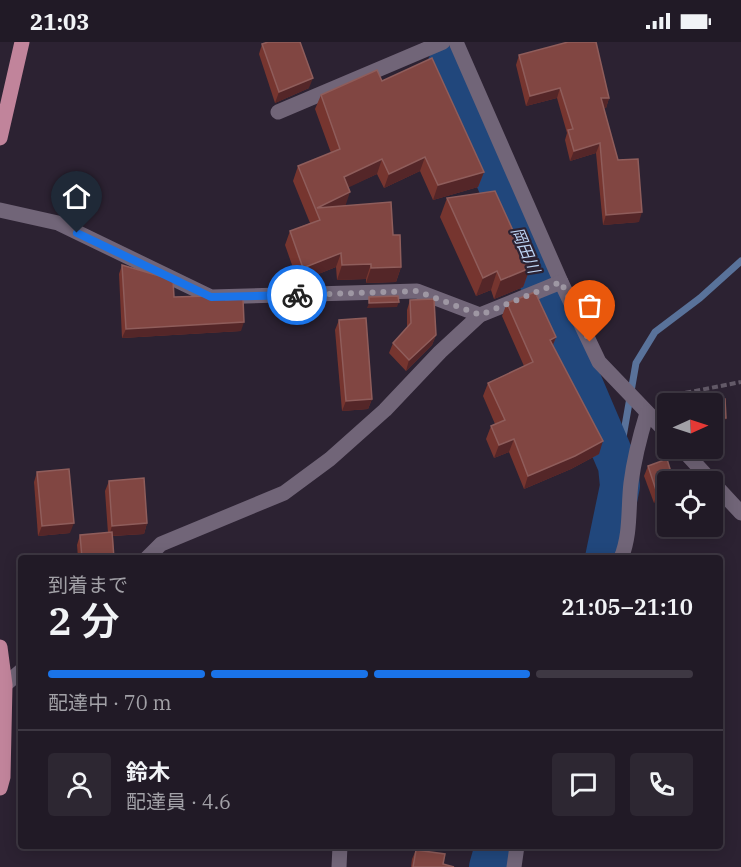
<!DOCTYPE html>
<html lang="ja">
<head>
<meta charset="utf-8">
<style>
	:root { --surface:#211a26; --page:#2d2732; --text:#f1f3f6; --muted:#a2a1a7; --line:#3e3843; --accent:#1a73e8 }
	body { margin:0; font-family:"IBM Plex Serif","Noto Sans JP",serif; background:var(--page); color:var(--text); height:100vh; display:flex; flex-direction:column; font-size:22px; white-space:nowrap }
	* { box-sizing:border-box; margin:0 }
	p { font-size:20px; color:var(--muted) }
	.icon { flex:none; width:33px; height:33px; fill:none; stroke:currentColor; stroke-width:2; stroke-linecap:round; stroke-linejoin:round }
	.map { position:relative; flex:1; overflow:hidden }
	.side { position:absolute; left:18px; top:513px; width:705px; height:294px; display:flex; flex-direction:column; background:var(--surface); border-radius:6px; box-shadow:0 3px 15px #0003,0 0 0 2px var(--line) }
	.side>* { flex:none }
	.needle { width:39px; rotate:87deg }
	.controls { position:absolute; left:657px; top:351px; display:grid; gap:12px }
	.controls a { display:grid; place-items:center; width:66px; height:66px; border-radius:6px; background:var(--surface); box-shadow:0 3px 15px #0003,0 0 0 2px var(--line); font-size:30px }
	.pin { position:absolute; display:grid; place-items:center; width:51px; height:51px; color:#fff; margin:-62px -26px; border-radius:50% 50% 50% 0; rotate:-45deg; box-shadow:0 0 6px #0007 }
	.pin .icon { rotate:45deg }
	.courier { position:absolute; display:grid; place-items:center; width:60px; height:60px; margin:-30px; border:4px solid #1a73e8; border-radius:50%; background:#fff; color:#222; box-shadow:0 2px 8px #0007 }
	.head em { font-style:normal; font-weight:600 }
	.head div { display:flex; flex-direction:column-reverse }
	.head { display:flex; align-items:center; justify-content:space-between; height:102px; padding:0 30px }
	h1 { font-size:39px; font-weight:600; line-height:45px }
	.bar { display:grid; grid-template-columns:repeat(4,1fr); gap:9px 6px; align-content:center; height:72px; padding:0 30px }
	.bar i { height:8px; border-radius:4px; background:var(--line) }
	.bar .active { background:var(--accent) }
	.bar p { grid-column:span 4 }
	.line { display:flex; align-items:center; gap:15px; padding:0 30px; border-top:2px solid var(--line) }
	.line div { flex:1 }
	.round { display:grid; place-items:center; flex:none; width:63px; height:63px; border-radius:6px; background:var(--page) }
	.status { display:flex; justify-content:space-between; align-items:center; height:42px; padding:0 30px; background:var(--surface); direction:ltr }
	.status svg { height:16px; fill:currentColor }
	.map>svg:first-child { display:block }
</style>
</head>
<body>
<div class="status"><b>21:03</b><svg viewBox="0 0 49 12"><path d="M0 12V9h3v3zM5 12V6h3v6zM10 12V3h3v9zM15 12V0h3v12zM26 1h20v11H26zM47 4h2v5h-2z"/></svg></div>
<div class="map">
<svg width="741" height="825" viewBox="0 0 741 825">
	<rect width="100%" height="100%" fill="#2c2232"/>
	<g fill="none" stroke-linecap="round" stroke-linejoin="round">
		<path stroke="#59729a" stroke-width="7" d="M618,424L636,321L655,290L700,256L741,219"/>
		<g stroke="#21477c" stroke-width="40">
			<path d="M447,24L618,424L620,444L605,516"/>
			<path d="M489,825L495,804"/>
		</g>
		<path stroke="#635a68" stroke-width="4" stroke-dasharray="6 3" stroke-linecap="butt" d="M659,356L741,340"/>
		<g stroke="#716578" stroke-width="15">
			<path d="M456,0L561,240L599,320L668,392"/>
			<path d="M278,70L443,0"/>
			<path d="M0,168L58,181L211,255L417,249L480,273"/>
			<path d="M681,406L741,471"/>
			<path d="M147,516L161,502L284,451L330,417L385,368L440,310L480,273L561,240"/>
			<path d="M621,516C631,493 628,465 631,441C634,417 640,394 647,371"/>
			<path d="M0,647L21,629"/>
			<path d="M339,825L340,804"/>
			<path d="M514,825L517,804"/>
		</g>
		<g stroke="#c1849b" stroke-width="15">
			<path d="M0,96L22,0"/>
			<path d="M0,605L5,643L3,735L0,746"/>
		</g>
	</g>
	<g fill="#76352f">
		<path d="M262,2L309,46L275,61L259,12Z"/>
		<path d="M519,13L609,56L606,66H604L618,118L639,180L603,183L596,111L570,119L565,98L567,91L557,56L526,64L516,23Z"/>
		<path d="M382,39L484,130L478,145L433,158L420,129L384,146L377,132L348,145L345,164L393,193L401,225L396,240L366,241V237L337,238L336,225L298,240L285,203L290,189L310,181L293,139L298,124L331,111L315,67L321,53Z"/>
		<path d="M447,156L530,226L523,245L494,257L491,248L476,254L440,175Z"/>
		<path d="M122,223L174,255L214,256L226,258L241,289L122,296L119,232Z"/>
		<path d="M410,258L436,293L432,303L406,329L389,311L393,301L407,285V268Z"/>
		<path d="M507,261L556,295L553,303L599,412L571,427L524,447L509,410L494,416L486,397L491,384L495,382L483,354L488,341L524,324L502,274Z"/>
		<path d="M339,278L372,357L368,367L342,369L335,288Z"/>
		<path d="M648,424L674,440L654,461L644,434Z"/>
		<path d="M37,430L70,491L38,494L34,440Z"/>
		<path d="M109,439L147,481L144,492L113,494L114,516H78L77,503L80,493L108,491L105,449Z"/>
		<path d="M416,808L443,822L454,825H411L412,817Z"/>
	</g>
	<g fill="#542628">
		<path d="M313,36L309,46L275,61L279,50Z"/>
		<path d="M560,46L557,56L526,64L530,54Z"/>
		<path d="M601,56H609L606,66L597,67Z"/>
		<path d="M600,101L596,111L570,119L574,109Z"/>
		<path d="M425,115L420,129L384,146L389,132Z"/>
		<path d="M382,117L377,132L339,150L344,135Z"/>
		<path d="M484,130L478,145L433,158L438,143Z"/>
		<path d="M350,150L345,165L317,166Z"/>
		<path d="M642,170L639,180L603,183L606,173Z"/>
		<path d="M341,211L336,225L298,240L303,226Z"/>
		<path d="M371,222L366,237L337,238L342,223Z"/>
		<path d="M401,225L396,240L366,241L371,226Z"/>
		<path d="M530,226L523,245L494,257L501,238Z"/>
		<path d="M497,229L491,248L476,254L483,236Z"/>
		<path d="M399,260L397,265L367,266L369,261Z"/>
		<path d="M244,280L241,289L122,296L126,287Z"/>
		<path d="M436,293L432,303L406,329L409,318Z"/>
		<path d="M556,295L551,308L550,298Z"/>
		<path d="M372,357L368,367L342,369L346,359Z"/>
		<path d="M712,376H726L724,381L712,382Z"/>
		<path d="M514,397L509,410L494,416L499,403Z"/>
		<path d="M603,399L599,412L571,427L524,447L528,434Z"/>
		<path d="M668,447V456L654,461L657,451Z"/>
		<path d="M74,481L70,491L38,494L42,484Z"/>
		<path d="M147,481L144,492L109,494L112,484Z"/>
	</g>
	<g fill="#814642" stroke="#8f5d5b" stroke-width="1.5">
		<path d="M268,0H300L313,36L279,50L262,2Z"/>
		<path d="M568,0H596L609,56H601L618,118L638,117L642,170L606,173L600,101L574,109L568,88L573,87L560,46L530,54L519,13Z"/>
		<path d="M432,16L484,130L438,143L425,115L389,132L382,117L344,135L350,150L317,166L391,160L393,193H400L401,225L371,226V222L342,223L341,211L303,226L290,189L320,178L298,124L340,107L321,53L377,28L382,39Z"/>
		<path d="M495,149L530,226L501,238L497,229L483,236L447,156Z"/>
		<path d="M122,223L173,238L174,255L207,254L214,256H226V258L243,257L244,280L126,287Z"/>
		<path d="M535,250L556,295L550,298L603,399L575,414L528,434L514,397L499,403L491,384L505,378L488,341L533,320L507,261Z"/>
		<path d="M398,254L399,260L369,261V255Z"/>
		<path d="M434,257L436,293L409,318L393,301L411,281L410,258Z"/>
		<path d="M366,276L372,357L346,359L339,278Z"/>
		<path d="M704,357H725L726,376H712V362H704Z"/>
		<path d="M667,417L674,440H668V447L657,451L648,424Z"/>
		<path d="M69,427L74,481L42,484L37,430Z"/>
		<path d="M144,436L147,481L112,484L109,439Z"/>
		<path d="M112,490L114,516H82L80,493Z"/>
		<path d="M416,808L445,812L443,822L454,825H413Z"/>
	</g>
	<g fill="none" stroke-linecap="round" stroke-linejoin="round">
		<path stroke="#9e97a3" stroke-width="6" stroke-dasharray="0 10.8" d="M297,253L417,249L480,273L561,240L590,300"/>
		<path stroke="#1a73e8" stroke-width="8" d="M77,191L211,255L297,253"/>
	</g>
	<g text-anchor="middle" stroke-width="4.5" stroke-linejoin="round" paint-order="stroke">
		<g font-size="16" font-style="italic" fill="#bdd4f4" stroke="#2c2232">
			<text transform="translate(526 208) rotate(67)" y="6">岡田川</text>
		</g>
	</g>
</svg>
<div class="controls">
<a><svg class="needle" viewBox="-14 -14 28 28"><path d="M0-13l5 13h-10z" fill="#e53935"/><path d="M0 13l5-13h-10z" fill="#a2a1a7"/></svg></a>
<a><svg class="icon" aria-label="locate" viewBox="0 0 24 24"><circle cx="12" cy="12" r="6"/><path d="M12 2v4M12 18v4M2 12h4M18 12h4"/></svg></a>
</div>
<div class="pin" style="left:590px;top:300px;background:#ea580c"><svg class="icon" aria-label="bag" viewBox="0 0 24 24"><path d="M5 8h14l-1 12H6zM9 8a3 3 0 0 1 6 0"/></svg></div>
<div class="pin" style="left:77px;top:191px;background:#1f2937"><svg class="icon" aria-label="home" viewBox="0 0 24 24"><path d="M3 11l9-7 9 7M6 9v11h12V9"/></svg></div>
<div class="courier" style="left:297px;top:253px"><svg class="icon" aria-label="bike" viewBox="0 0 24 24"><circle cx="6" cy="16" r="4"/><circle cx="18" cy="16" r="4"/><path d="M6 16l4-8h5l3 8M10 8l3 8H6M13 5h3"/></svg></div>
<section class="side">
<div class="head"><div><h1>2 分</h1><p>到着まで</p></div><em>21:05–21:10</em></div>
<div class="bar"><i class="active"></i><i class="active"></i><i class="active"></i><i></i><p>配達中 · 70 m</p></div>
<div class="line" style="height:108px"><a class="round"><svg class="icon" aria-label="person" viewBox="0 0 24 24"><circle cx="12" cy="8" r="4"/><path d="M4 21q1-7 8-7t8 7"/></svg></a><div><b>鈴木</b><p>配達員 · 4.6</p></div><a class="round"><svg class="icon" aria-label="chat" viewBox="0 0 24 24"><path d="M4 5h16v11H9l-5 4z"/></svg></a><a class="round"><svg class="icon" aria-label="phone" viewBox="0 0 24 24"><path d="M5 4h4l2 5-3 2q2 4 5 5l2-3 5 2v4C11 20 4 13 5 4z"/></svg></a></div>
</section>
</div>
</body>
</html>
